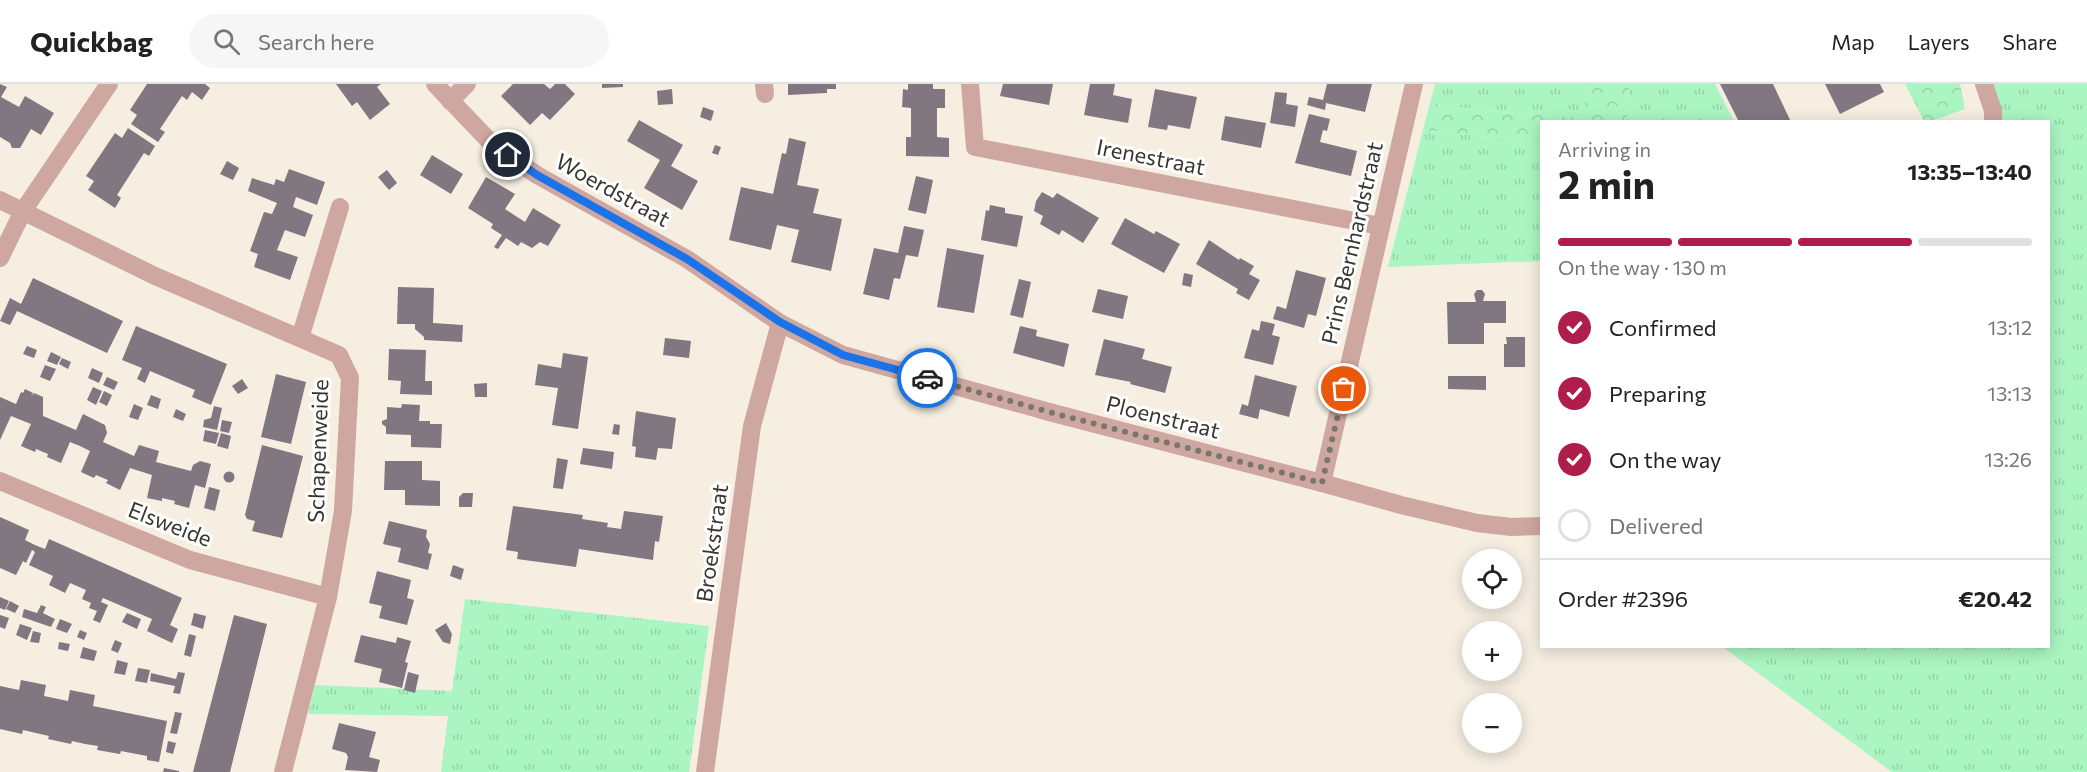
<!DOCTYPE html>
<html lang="en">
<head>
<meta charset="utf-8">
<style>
	:root { --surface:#fff; --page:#f6f6f6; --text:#222; --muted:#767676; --line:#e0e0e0; --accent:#af1d4a }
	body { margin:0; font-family:Commissioner,sans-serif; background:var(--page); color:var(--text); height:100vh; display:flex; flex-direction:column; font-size:22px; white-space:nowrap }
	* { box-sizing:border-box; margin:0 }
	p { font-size:20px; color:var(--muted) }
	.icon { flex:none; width:33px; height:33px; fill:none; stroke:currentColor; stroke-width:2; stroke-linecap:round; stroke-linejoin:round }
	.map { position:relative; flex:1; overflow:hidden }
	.details { position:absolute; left:1540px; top:36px; width:510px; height:528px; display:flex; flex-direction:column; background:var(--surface); border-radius:0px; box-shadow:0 3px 15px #0003 }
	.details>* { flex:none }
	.controls { position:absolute; left:1462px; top:465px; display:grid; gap:12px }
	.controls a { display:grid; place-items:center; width:60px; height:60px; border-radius:50%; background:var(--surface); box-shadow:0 3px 15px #0003; font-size:30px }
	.pin { position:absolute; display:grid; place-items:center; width:51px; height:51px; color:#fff; margin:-26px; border:3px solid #fff; border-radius:50%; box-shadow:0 2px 6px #0007 }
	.courier { position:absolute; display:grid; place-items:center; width:60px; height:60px; margin:-30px; border:4px solid #1a73e8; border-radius:50%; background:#fff; color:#222; box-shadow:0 2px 8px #0007 }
	.head em { font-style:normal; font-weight:700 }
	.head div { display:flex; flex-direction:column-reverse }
	.head { display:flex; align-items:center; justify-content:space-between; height:102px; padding:0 18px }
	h1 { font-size:39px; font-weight:700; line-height:45px }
	.bar { display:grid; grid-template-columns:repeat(4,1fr); gap:9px 6px; align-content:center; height:72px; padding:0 18px }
	.bar i { height:8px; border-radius:4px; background:var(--line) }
	.bar .on { background:var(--accent) }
	.bar p { grid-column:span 4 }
	.line { display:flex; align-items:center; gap:15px; padding:0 18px; border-top:2px solid var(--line) }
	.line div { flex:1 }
	ol { padding:0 18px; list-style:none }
	li { display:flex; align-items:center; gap:18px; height:66px }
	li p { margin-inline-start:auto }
	li .icon { padding:6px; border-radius:50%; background:var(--accent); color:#fff; stroke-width:4 }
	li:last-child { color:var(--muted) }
	li i { width:33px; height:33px; border:3px solid var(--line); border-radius:50% }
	header { display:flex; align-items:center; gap:36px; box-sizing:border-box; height:84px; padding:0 30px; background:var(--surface); border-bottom:2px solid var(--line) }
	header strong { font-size:28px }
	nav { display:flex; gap:33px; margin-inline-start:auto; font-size:21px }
	.search { width:420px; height:54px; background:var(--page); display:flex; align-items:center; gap:15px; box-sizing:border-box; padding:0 21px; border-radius:33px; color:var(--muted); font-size:22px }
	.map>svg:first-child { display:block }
</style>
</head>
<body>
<header>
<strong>Quickbag</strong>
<div class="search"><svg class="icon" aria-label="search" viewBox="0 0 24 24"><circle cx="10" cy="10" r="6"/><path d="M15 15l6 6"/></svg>Search here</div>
<nav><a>Map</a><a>Layers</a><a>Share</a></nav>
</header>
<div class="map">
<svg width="2087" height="688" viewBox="0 0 2087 688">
	<defs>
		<pattern id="grass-tufts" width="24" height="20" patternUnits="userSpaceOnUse" patternTransform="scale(1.5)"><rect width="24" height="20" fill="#aaf5c2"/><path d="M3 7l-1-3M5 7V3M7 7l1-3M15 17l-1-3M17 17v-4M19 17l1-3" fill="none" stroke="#93d3a7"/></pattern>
		<pattern id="forest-crowns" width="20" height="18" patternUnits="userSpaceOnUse" patternTransform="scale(1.5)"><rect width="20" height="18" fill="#aaf5c2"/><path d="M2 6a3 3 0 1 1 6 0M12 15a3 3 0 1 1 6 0" fill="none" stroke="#93d3a7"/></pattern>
	</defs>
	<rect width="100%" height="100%" fill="#f5eee1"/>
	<g fill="url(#grass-tufts)">
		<path d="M1435,0H1586L1585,34L1486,27L1430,19Z"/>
		<path d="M1629,0H1715L1734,37L1627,38Z"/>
		<path d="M1990,0H2087V688H1892L1723,563L2049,562V38L2000,37Z"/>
		<path d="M1423,46L1542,59V177L1388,183Z"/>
		<path d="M465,515L709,542L689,688H441L448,632L308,630L315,601L452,607Z"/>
	</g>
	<g fill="url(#forest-crowns)">
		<path d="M1586,0H1629L1627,37L1542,38V59L1423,46L1430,19L1486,27L1584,34Z"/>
		<path d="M1905,0H1960L1965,25L1932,37H1924Z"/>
	</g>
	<g fill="#817780">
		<path d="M0,0L7,3L1,13L19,23L25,12L54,29L41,51L31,45L20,64H12L10,59L0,53Z"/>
		<path d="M147,0H205L210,4L202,16L192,8L187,16L182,12L160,45L165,48L158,58L131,40L137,31L130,26Z"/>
		<path d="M336,0H381L377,3L390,20L370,36L357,18L352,22Z"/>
		<path d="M513,0H544L550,5L555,0H565L575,10L550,36L542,29L530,41L501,12Z"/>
		<path d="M602,0H623V3L602,4Z"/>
		<path d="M788,0H836V5H827V9L788,11Z"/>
		<path d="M908,0H933V5H945V24H937V53L949,54V73L906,72V53H911V24L902,23L903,5L908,6Z"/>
		<path d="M1003,0H1053L1049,21L1000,12Z"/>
		<path d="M1090,0H1115L1113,11L1132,15L1128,39L1084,31Z"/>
		<path d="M1327,0H1372L1365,28L1326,19L1325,26L1307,21L1309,13L1323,16Z"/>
		<path d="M1720,0H1773L1791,38H1739Z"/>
		<path d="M1825,0H1880L1884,8L1840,30Z"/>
		<path d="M672,5L673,20L658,21L657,7Z"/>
		<path d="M1155,5L1197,13L1190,45L1168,41L1167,46L1148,43Z"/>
		<path d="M1275,8L1287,9L1286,20L1298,22L1295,43L1270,39Z"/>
		<path d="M703,23L714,27L711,37L700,33Z"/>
		<path d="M1309,30L1330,35L1327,47L1323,46L1320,58L1357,67L1351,92L1295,79Z"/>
		<path d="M1225,32L1266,39L1261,64L1221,56Z"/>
		<path d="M639,36L683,61L671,82L698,97L682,126L644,104L660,76L627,57Z"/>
		<path d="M128,44L155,62L149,72L144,69L117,111L121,114L115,124L88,106L94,97L86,92L115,49L122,54Z"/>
		<path d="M789,54L806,58L797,101L819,105L813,129L842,135L831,187L791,178L799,146L777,141L771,166L729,156L741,103L773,110L782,69L786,70Z"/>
		<path d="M715,61L721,63L718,71L712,69Z"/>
		<path d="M432,71L463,90L451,110L420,91Z"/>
		<path d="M227,77L239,84L233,96L220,90Z"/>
		<path d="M289,85L325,98L317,121L296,113L293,123L313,131L305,153L285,146L277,166L298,173L290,196L254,183L258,170L250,167L264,128L272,130L277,119L248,107L252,94L274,101L276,95L284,98Z"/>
		<path d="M387,86L397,99L389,106L378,93Z"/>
		<path d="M916,92L933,96L926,130L908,126Z"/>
		<path d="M486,93L515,110L505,125L525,138L533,124L561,141L548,162L540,158L532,164L521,158L518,162L506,154L498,165L494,163L502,151L491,144L493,140L468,124Z"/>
		<path d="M1042,108L1053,114L1057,109L1099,134L1083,159L1062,146L1059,151L1040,140L1043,132L1034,127L1036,117Z"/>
		<path d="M990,121L1005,124V129L1023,132L1017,163L981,156L986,126L989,127Z"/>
		<path d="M1125,134L1154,150L1156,147L1180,160L1164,189L1111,160Z"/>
		<path d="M904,142L924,146L918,173L906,171L900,195L894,194L889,216L863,210L874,164L898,169Z"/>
		<path d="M1209,156L1239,176L1240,174L1254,182L1249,190L1260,196L1249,216L1236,209L1238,205L1196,180Z"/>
		<path d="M947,164L984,171L974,229L937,223Z"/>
		<path d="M1296,186L1326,194L1316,232L1308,230L1304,244L1273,235L1277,222L1286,225Z"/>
		<path d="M1184,189L1193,191L1191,203L1182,201Z"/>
		<path d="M33,194L123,237L107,269L17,227L10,241L0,237L10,214L21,220Z"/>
		<path d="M1019,195L1031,198L1023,234L1010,231Z"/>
		<path d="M398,203L434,204L433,239L463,241L462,258L424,256V253L415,245V240H397Z"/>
		<path d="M1098,205L1128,212L1123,235L1092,228Z"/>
		<path d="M1477,206H1482L1485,210L1483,217H1506V239H1484V260H1448L1447,218H1476L1474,210Z"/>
		<path d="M1261,237L1275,240L1272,251L1280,253L1273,281L1244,274L1252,245L1259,247Z"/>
		<path d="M136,242L227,280L211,321L192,313L195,306L150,287L145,299L137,295L142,284L122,276Z"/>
		<path d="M1020,242L1037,246L1036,252L1069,260L1064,283L1013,269Z"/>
		<path d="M1506,253H1525V283H1504V260H1507Z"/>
		<path d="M665,254L691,257L689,274L663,271Z"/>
		<path d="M1104,255L1145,265L1142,275L1172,283L1165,309L1130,300L1131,298L1095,291Z"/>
		<path d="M27,262L37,266L34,274L23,270Z"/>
		<path d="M389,265L426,266L425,297H432V311L400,310L401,297L388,296Z"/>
		<path d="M51,268L61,273L57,281L47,277Z"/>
		<path d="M563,269L588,273L578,345L552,341L558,304L535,301L538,280L561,284Z"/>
		<path d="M62,274L71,278L68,285L59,280Z"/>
		<path d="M45,281L56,285L50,297L40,293Z"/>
		<path d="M92,284L103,289L99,299L88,294Z"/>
		<path d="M276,290L306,298L291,360L261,353Z"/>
		<path d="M1255,291L1297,302L1289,333L1260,325L1258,335L1239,330L1242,320L1248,322Z"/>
		<path d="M1448,292H1486V306L1448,305Z"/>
		<path d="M107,293L118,298L114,306L103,301Z"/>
		<path d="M242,295L248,304L238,310L232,302Z"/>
		<path d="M487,299V313H475L474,300Z"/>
		<path d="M93,303L102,307L96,321L87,316Z"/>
		<path d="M25,305L33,309L31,312L34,309L43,313V332L76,346L83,330L105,341L107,349L103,358L134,372L139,361L159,367L156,378L191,387L193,381L200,377L211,380L205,404L195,401L189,424L174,420L175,417L162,414V417L147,414L152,391L130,384L120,406L106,399L108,396L96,391L94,394L81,388L90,367L80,362L70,358L61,379L47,373L48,370L36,365L35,368L21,362L31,340L11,332L0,356V313L16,320L21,308L23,309Z"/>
		<path d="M104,307L112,311L107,322L99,318Z"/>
		<path d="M151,311L161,315L158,325L147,321Z"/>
		<path d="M134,320L143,324L138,336L129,333Z"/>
		<path d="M402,320L420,321L419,337H430V340H442L441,364L411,363V351L386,350V343L382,340V337L387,335V323L401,324Z"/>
		<path d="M214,322L222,324L217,346L203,343L204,336L211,334Z"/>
		<path d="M176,325L186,330L183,337L173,333Z"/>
		<path d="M636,327L676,334L672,365L658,364L656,376L635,373L636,363L632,362Z"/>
		<path d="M222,336L232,338L229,349L220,347Z"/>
		<path d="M614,340L620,341L619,351L612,350Z"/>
		<path d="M205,346L219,349L216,360L203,357Z"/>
		<path d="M221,349L231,352L228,365L217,362Z"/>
		<path d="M262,361L303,372L282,454L252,447L255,437L247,435L245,431Z"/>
		<path d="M583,364L614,368L612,385L580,380Z"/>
		<path d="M557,374L568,376L563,405L553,404Z"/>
		<path d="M385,377H422V396L440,397V422L405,421V406H384Z"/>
		<circle cx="229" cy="393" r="5.5"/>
		<path d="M209,403L220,406L215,427L204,424Z"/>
		<path d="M463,409H473L472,423H459V413Z"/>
		<path d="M513,422L583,431L582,435L608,439L607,443L621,445L624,427L663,432L659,458L655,457L653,476L579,465L576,483L517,475L518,468L506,466Z"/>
		<path d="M0,433L29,446L25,456L35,461L45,465L49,455L182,514L170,541L178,545L172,559L147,547L152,535L103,514L101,518L108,521L100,539L93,536L97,527L89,524L91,519L82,515L86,506L70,499L65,509L49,501L53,492L29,481L35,468L32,466L26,479L23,477L16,491L0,484Z"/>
		<path d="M389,437L427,446L426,453L430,460L428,469L432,470L428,486L398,478L401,464L383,460Z"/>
		<path d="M453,481L464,485L461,496L450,492Z"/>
		<path d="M377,487L411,496L407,514L414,516L407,541L379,534L382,522L369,519Z"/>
		<path d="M0,513L9,517L5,526L0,524Z"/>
		<path d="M10,517L19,522L15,529L6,525Z"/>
		<path d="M41,521L46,523L43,529L55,535L51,543L22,533L24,525L37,529Z"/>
		<path d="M127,529L141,535L137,545L122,538Z"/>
		<path d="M194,529L206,532L203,545L191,541Z"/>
		<path d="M0,531L9,534L5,545L0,543Z"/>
		<path d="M234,531L267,540L230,688H193Z"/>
		<path d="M60,535L72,540L67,549L56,545Z"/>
		<path d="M446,539L452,550L450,560L443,558L435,546Z"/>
		<path d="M20,540L32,544L27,556L16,551Z"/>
		<path d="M80,546L87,549L84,556L77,553Z"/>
		<path d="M33,547L41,549L39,559L30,558Z"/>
		<path d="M189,550L196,552L191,573L184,571Z"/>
		<path d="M361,551L396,559L397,553L411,557L405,578L408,579L402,604L379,598L382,585L354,578Z"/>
		<path d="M115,556L122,559L118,569L111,566Z"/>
		<path d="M59,558L70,560L68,567L58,565Z"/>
		<path d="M83,563L97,567L94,577L80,574Z"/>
		<path d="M117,576L128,579L125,591L114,589Z"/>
		<path d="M138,584L150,586L147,599L135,597Z"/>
		<path d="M178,588L185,589L180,610L173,609L175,602L150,597L151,589L176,595Z"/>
		<path d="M408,588L419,591L415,609L404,606Z"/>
		<path d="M21,596L46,601L44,612L68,617L70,606L95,611L93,622L167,637L159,678L147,676V672L121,667L120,670L97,666L98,662L85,660L72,657L71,660L48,655L49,652L23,646L22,650L0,645V602L19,606Z"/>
		<path d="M175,628L182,629L177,650L170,649Z"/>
		<path d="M339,639L376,648L369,673L380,676L377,688L345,686L348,673L346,669L332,665Z"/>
		<path d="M168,657L176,659L173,670L166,668Z"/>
		<path d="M164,684L179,687V688H163Z"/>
	</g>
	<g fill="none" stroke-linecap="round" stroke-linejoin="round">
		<g stroke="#cfa7a1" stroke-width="18">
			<path d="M435,0L493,61L537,91L687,175L780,239L843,271L1053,329L1322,399L1401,421L1477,439L1511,443L1542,442"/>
			<path d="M764,0L765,10"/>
			<path d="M970,0L975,63L1380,142"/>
			<path d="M1984,0L1993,27V38"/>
			<path d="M450,17L467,0"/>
			<path d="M0,116L155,192L339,271L350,294L343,427L328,513L283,688"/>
			<path d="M0,174L23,127L109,0"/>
			<path d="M300,254L340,123"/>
			<path d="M0,397L190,476L328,513"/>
			<path d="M1322,399L1414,0"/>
			<path d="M705,688L752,342L780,239"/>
		</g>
	</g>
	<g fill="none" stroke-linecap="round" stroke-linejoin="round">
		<path stroke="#7a766e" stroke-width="6" stroke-dasharray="0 10.8" d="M927,294L1053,329L1322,399L1344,305"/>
		<path stroke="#1a73e8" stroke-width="8" d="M508,71L537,91L687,175L780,238L843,271L927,294"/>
	</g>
	<g text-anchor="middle" stroke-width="6" stroke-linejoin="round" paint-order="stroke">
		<g font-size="22" fill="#383630" stroke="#fff">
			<text transform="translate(1151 73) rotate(11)" y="8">Irenestraat</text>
			<text transform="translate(613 106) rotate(29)" y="8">Woerdstraat</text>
			<text transform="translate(1352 159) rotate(-77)" y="8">Prins Bernhardstraat</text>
			<text transform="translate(1163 333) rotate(14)" y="8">Ploenstraat</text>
			<text transform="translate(318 367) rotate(-88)" y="8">Schapenweide</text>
			<text transform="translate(170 440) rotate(21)" y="8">Elsweide</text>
			<text transform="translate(712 459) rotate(-82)" y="8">Broekstraat</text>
		</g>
	</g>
</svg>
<div class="controls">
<a><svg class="icon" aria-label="locate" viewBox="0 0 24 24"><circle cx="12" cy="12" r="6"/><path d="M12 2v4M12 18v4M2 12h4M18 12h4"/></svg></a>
<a>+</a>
<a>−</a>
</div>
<div class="pin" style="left:1344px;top:305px;background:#ea580c"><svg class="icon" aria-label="bag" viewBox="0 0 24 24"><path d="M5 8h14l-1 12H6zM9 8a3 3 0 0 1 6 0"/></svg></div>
<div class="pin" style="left:508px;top:71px;background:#1f2937"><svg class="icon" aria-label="home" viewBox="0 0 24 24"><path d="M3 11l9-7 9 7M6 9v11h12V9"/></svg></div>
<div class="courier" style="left:927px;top:294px"><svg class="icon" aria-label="car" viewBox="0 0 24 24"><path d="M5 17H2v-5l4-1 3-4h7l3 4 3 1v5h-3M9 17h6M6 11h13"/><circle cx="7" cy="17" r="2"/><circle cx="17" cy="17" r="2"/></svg></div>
<section class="details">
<div class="head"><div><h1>2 min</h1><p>Arriving in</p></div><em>13:35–13:40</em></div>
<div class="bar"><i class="on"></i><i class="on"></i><i class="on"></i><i></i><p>On the way · 130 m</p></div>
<ol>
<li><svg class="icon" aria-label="check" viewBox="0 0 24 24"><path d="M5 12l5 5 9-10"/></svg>Confirmed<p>13:12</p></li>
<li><svg class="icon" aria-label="check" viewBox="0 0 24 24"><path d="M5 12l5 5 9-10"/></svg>Preparing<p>13:13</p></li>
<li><svg class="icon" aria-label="check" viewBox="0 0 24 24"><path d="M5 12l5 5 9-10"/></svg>On the way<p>13:26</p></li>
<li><i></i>Delivered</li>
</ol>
<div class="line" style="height:78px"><div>Order #2396</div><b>€20.42</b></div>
</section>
</div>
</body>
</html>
